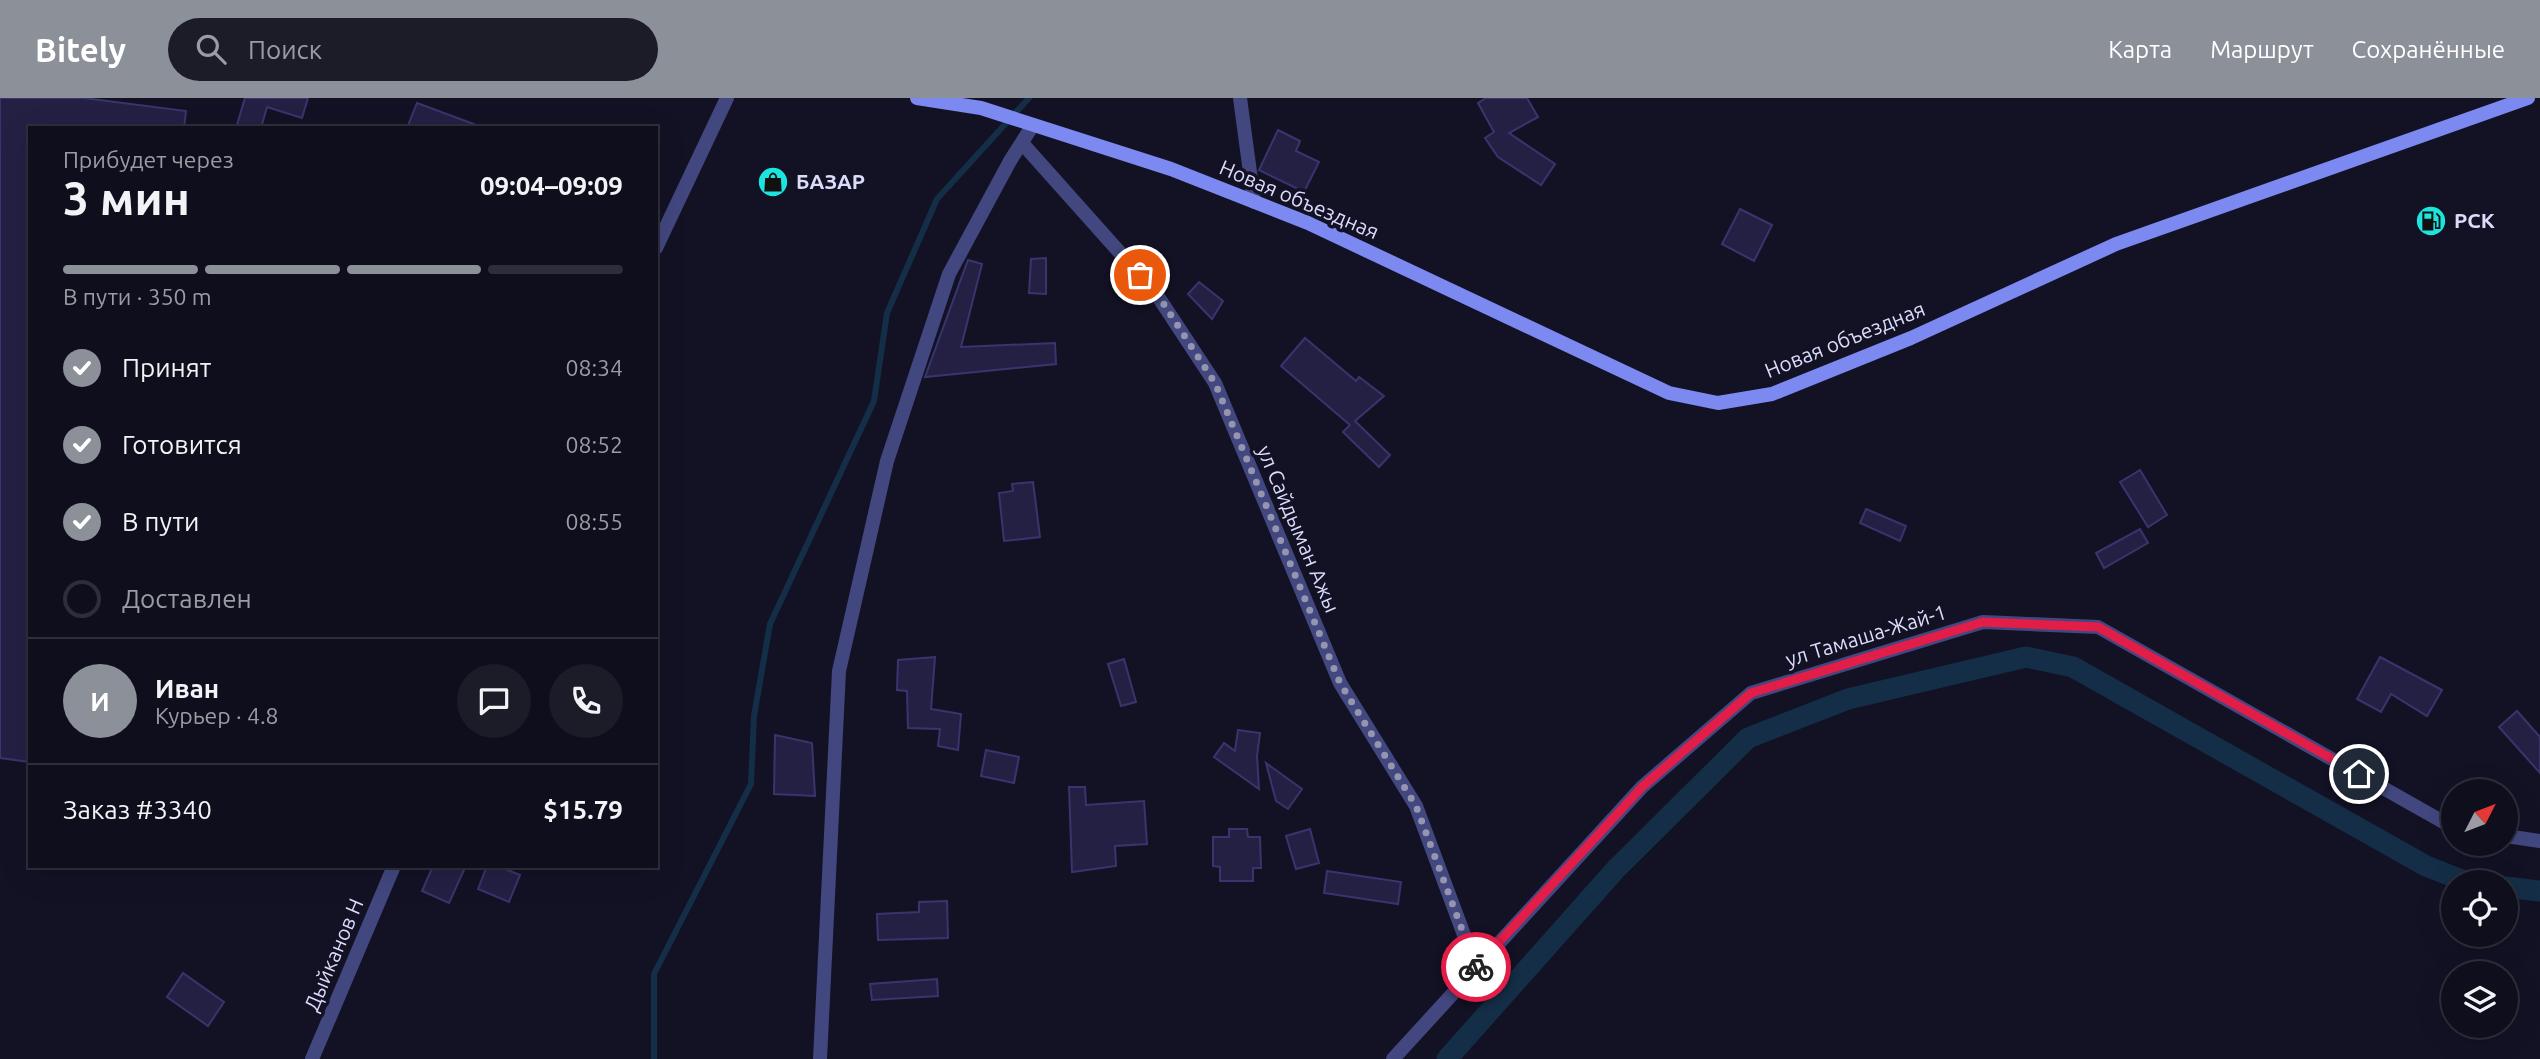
<!DOCTYPE html>
<html lang="ru">
<head>
<meta charset="utf-8">
<style>
	:root { --surface:#0e0e1c; --page:#1c1c29; --text:#f1f3f6; --muted:#9b9ca3; --line:#2e2e3b; --accent:#8c9099 }
	body { margin:0; font-family:Ubuntu,sans-serif; background:var(--page); color:var(--text); height:100vh; display:flex; flex-direction:column; font-size:26px; white-space:nowrap }
	* { box-sizing:border-box; margin:0 }
	p { font-size:23px; color:var(--muted) }
	.icon { flex:none; width:38px; height:38px; fill:none; stroke:currentColor; stroke-width:2; stroke-linecap:round; stroke-linejoin:round }
	.map { position:relative; flex:1; overflow:hidden }
	.details { position:absolute; left:28px; top:28px; width:630px; height:742px; display:flex; flex-direction:column; background:var(--surface); border-radius:0px; box-shadow:0 7px 28px #0002,0 0 0 2px var(--line) }
	.details>* { flex:none }
	.needle { width:46px; rotate:48deg }
	.fabs { position:absolute; left:2441px; top:681px; display:grid; gap:14px }
	.fabs a { display:grid; place-items:center; width:77px; height:77px; border-radius:50%; background:var(--surface); box-shadow:0 7px 28px #0002,0 0 0 2px var(--line); font-size:35px }
	.pin { position:absolute; display:grid; place-items:center; width:60px; height:60px; color:#fff; margin:-30px; border:4px solid #fff; border-radius:50%; box-shadow:0 2px 7px #0007 }
	.courier { position:absolute; display:grid; place-items:center; width:70px; height:70px; margin:-35px; border:5px solid #e11d48; border-radius:50%; background:#fff; color:#222; box-shadow:0 2px 9px #0007 }
	.headline em { font-style:normal; font-weight:700 }
	.headline div { display:flex; flex-direction:column-reverse }
	.headline { display:flex; align-items:center; justify-content:space-between; height:119px; padding:0 35px }
	h1 { font-size:46px; font-weight:700; line-height:52px }
	.bar { display:grid; grid-template-columns:repeat(4,1fr); gap:10px 7px; align-content:center; height:84px; padding:0 35px }
	.bar i { height:9px; border-radius:5px; background:var(--line) }
	.bar .on { background:var(--accent) }
	.bar p { grid-column:span 4 }
	.line { display:flex; align-items:center; gap:18px; padding:0 35px; border-top:2px solid var(--line) }
	.line div { flex:1 }
	.round { display:grid; place-items:center; flex:none; width:74px; height:74px; border-radius:37px; background:var(--page) }
	ol { padding:0 35px; list-style:none }
	li { display:flex; align-items:center; gap:21px; height:77px }
	li p { margin-inline-start:auto }
	li .icon { padding:7px; border-radius:50%; background:var(--accent); color:#fff; stroke-width:4 }
	li:last-child { color:var(--muted) }
	li i { width:38px; height:38px; border:4px solid var(--line); border-radius:50% }
	header { display:flex; align-items:center; gap:42px; box-sizing:border-box; height:98px; padding:0 35px; background:var(--accent); color:#fff }
	header strong { font-size:33px }
	nav { display:flex; gap:38px; margin-inline-start:auto; font-size:24px }
	.search { width:490px; height:63px; background:var(--page); display:flex; align-items:center; gap:18px; box-sizing:border-box; padding:0 24px; border-radius:38px; color:var(--muted); font-size:26px }
	.map>svg:first-child { display:block }
</style>
</head>
<body>
<header>
<strong>Bitely</strong>
<div class="search"><svg class="icon" aria-label="search" viewBox="0 0 24 24"><circle cx="10" cy="10" r="6"/><path d="M15 15l6 6"/></svg>Поиск</div>
<nav><a>Карта</a><a>Маршрут</a><a>Сохранённые</a></nav>
</header>
<div class="map">
<svg width="2540" height="961" viewBox="0 0 2540 961">
	<rect width="100%" height="100%" fill="#131225"/>
	<g fill="none" stroke-linecap="round" stroke-linejoin="round">
		<path stroke="#142e47" stroke-width="6" d="M654,961V876L751,686L754,618L770,526L874,303L887,215L937,101L1029,0"/>
		<g stroke="#142e47" stroke-width="21">
			<path d="M2506,789L2540,793"/>
			<path d="M1447,961L1616,771L1748,640L1848,601L2026,559L2073,569L2426,768L2467,784"/>
		</g>
	</g>
	<g fill="#232044" stroke="#38356e" stroke-width="2">
		<path d="M0,0H84L186,13L184,30H30V664L0,660Z"/>
		<path d="M245,0H308L302,20L267,9L261,30H236Z"/>
		<path d="M1486,0H1527L1538,19L1509,35L1555,66L1541,87L1498,59L1485,40L1494,34L1478,5Z"/>
		<path d="M417,5L479,28V30H407Z"/>
		<path d="M1278,32L1300,43L1296,53L1319,64L1304,94L1259,72Z"/>
		<path d="M1740,111L1772,127L1754,163L1722,146Z"/>
		<path d="M1046,160V196L1029,195L1031,161Z"/>
		<path d="M968,162L982,166L961,249L1055,245L1056,266L925,279Z"/>
		<path d="M1199,184L1223,203L1212,221L1188,196Z"/>
		<path d="M1305,240L1356,283L1359,279L1384,298L1355,323L1390,357L1379,369L1343,334L1350,327L1281,268Z"/>
		<path d="M2140,372L2167,417L2148,429L2120,384Z"/>
		<path d="M1033,384L1040,439L1004,443L999,395L1013,393L1012,386Z"/>
		<path d="M1866,411L1906,428L1900,443L1860,425Z"/>
		<path d="M2140,431L2148,445L2104,470L2096,455Z"/>
		<path d="M935,559L931,611L961,616L958,652L938,648L940,631L908,630L907,593L897,592L898,562Z"/>
		<path d="M2380,559L2442,592L2427,618L2391,596L2381,614L2357,601Z"/>
		<path d="M1124,561L1136,604L1121,608L1108,566Z"/>
		<path d="M2517,613L2540,639V675L2499,629Z"/>
		<path d="M1238,632L1260,635L1257,658L1259,691L1214,659L1224,645L1235,653Z"/>
		<path d="M775,637L812,645L815,698L774,696Z"/>
		<path d="M986,652L1019,659L1014,685L981,678Z"/>
		<path d="M1266,665L1302,691L1288,711L1276,703Z"/>
		<path d="M1069,689H1085L1086,707L1144,703L1147,746L1115,748L1116,768L1072,774Z"/>
		<path d="M1229,731H1247L1248,739H1260L1261,770H1253V783H1220V769L1213,768V739H1229Z"/>
		<path d="M1310,731L1319,765L1296,771L1286,738Z"/>
		<path d="M433,768H455L464,772L449,805L422,793Z"/>
		<path d="M487,768H498L520,777L509,804L478,791Z"/>
		<path d="M1327,773L1401,784L1398,806L1324,795Z"/>
		<path d="M947,803L948,840L878,842L877,816L919,814V804Z"/>
		<path d="M183,875L224,904L208,928L167,899Z"/>
		<path d="M937,881L938,898L872,902L870,886Z"/>
	</g>
	<g fill="none" stroke-linecap="round" stroke-linejoin="round">
		<g stroke="#42487f" stroke-width="14">
			<path d="M1240,0L1254,104"/>
			<path d="M1022,45L1155,194L1215,285L1340,585L1416,708L1476,869"/>
			<path d="M656,150L727,0"/>
			<path d="M2506,738L2540,743"/>
			<path d="M312,961L394,768"/>
			<path d="M820,961L839,573L887,363L949,176L1010,63L1033,27"/>
			<path d="M1393,961L1642,689L1751,595L1983,524L2098,529L2454,730"/>
		</g>
		<path stroke="#7c89f0" stroke-width="14" d="M917,0L981,10L1171,71L1308,125L1669,295L1718,305L1772,296L1911,240L2116,146L2528,0"/>
	</g>
	<g fill="none" stroke-linecap="round" stroke-linejoin="round">
		<path stroke="#9595b0" stroke-width="7" stroke-dasharray="0 12.6" d="M1140,177L1156,194L1215,285L1340,585L1416,708L1476,869"/>
		<path stroke="#e11d48" stroke-width="9" d="M1476,869L1642,689L1751,595L1983,524L2098,529L2359,676"/>
	</g>
	<defs>
		<g id="shop-disc" transform="scale(1.575)"><circle r="9.5" fill="#1ce5de" stroke="#131225"/><path d="M-5-2.5h2.3a2.7 3.5 0 0 1 5.4 0H5L5.5 6h-11ZM-1.5-2.5h3a1.5 2.3 0 0 0-3 0Z" fill="#111"/></g>
		<g id="fuel-disc" transform="scale(1.575)"><circle r="9.5" fill="#1ce5de" stroke="#131225"/><path d="M-5.5-6h7V0h2V4h1.3V-2.5L3-4.5l.8-.8L6-3V5H2.5V1h-1V6h-7ZM-4.2-4.7v3.2H.2V-4.7Z" fill="#111"/></g>
	</defs>
	<g fill-rule="evenodd">
		<use href="#shop-disc" x="773" y="84"/>
		<use href="#fuel-disc" x="2431" y="123"/>
	</g>
	<g text-anchor="middle" stroke-width="7" stroke-linejoin="round" paint-order="stroke">
		<g font-size="21" font-weight="bold" fill="#dbdbfb" stroke="#131225" text-anchor="start">
			<text x="796" y="91">БАЗАР</text>
			<text x="2454" y="130">РСК</text>
		</g>
		<g font-size="21" fill="#dbdbfb" stroke="#131225">
			<text transform="translate(1299 102) rotate(23)" y="7">Новая объездная</text>
			<text transform="translate(1845 242) rotate(-22)" y="7">Новая объездная</text>
			<text transform="translate(1298 431) rotate(67)" y="7">ул Сайдыман Ажы</text>
			<text transform="translate(1866 538) rotate(-17)" y="7">ул Тамаша-Жай-1</text>
			<text transform="translate(334 857) rotate(-67)" y="7">Дыйканов Н</text>
		</g>
	</g>
</svg>
<div class="fabs">
<a><svg class="needle" viewBox="-14 -14 28 28"><path d="M0-13l5 13h-10z" fill="#e53935"/><path d="M0 13l5-13h-10z" fill="#9b9ca3"/></svg></a>
<a><svg class="icon" aria-label="locate" viewBox="0 0 24 24"><circle cx="12" cy="12" r="6"/><path d="M12 2v4M12 18v4M2 12h4M18 12h4"/></svg></a>
<a><svg class="icon" aria-label="layers" viewBox="0 0 24 24"><path d="M12 4l9 5-9 5-9-5zM3 14l9 5 9-5"/></svg></a>
</div>
<div class="pin" style="left:1140px;top:177px;background:#ea580c"><svg class="icon" aria-label="bag" viewBox="0 0 24 24"><path d="M5 8h14l-1 12H6zM9 8a3 3 0 0 1 6 0"/></svg></div>
<div class="pin" style="left:2359px;top:676px;background:#1f2937"><svg class="icon" aria-label="home" viewBox="0 0 24 24"><path d="M3 11l9-7 9 7M6 9v11h12V9"/></svg></div>
<div class="courier" style="left:1476px;top:869px"><svg class="icon" aria-label="bike" viewBox="0 0 24 24"><circle cx="6" cy="16" r="4"/><circle cx="18" cy="16" r="4"/><path d="M6 16l4-8h5l3 8M10 8l3 8H6M13 5h3"/></svg></div>
<section class="details">
<div class="headline"><div><h1>3 мин</h1><p>Прибудет через</p></div><em>09:04–09:09</em></div>
<div class="bar"><i class="on"></i><i class="on"></i><i class="on"></i><i></i><p>В пути · 350 m</p></div>
<ol>
<li><svg class="icon" aria-label="check" viewBox="0 0 24 24"><path d="M5 12l5 5 9-10"/></svg>Принят<p>08:34</p></li>
<li><svg class="icon" aria-label="check" viewBox="0 0 24 24"><path d="M5 12l5 5 9-10"/></svg>Готовится<p>08:52</p></li>
<li><svg class="icon" aria-label="check" viewBox="0 0 24 24"><path d="M5 12l5 5 9-10"/></svg>В пути<p>08:55</p></li>
<li><i></i>Доставлен</li>
</ol>
<div class="line" style="height:126px"><b class="round" style="background:var(--accent);color:#fff">И</b><div><b>Иван</b><p>Курьер · 4.8</p></div><a class="round"><svg class="icon" aria-label="chat" viewBox="0 0 24 24"><path d="M4 5h16v11H9l-5 4z"/></svg></a><a class="round"><svg class="icon" aria-label="phone" viewBox="0 0 24 24"><path d="M5 4h4l2 5-3 2q2 4 5 5l2-3 5 2v4C11 20 4 13 5 4z"/></svg></a></div>
<div class="line" style="height:91px"><div>Заказ #3340</div><b>$15.79</b></div>
</section>
</div>
</body>
</html>
